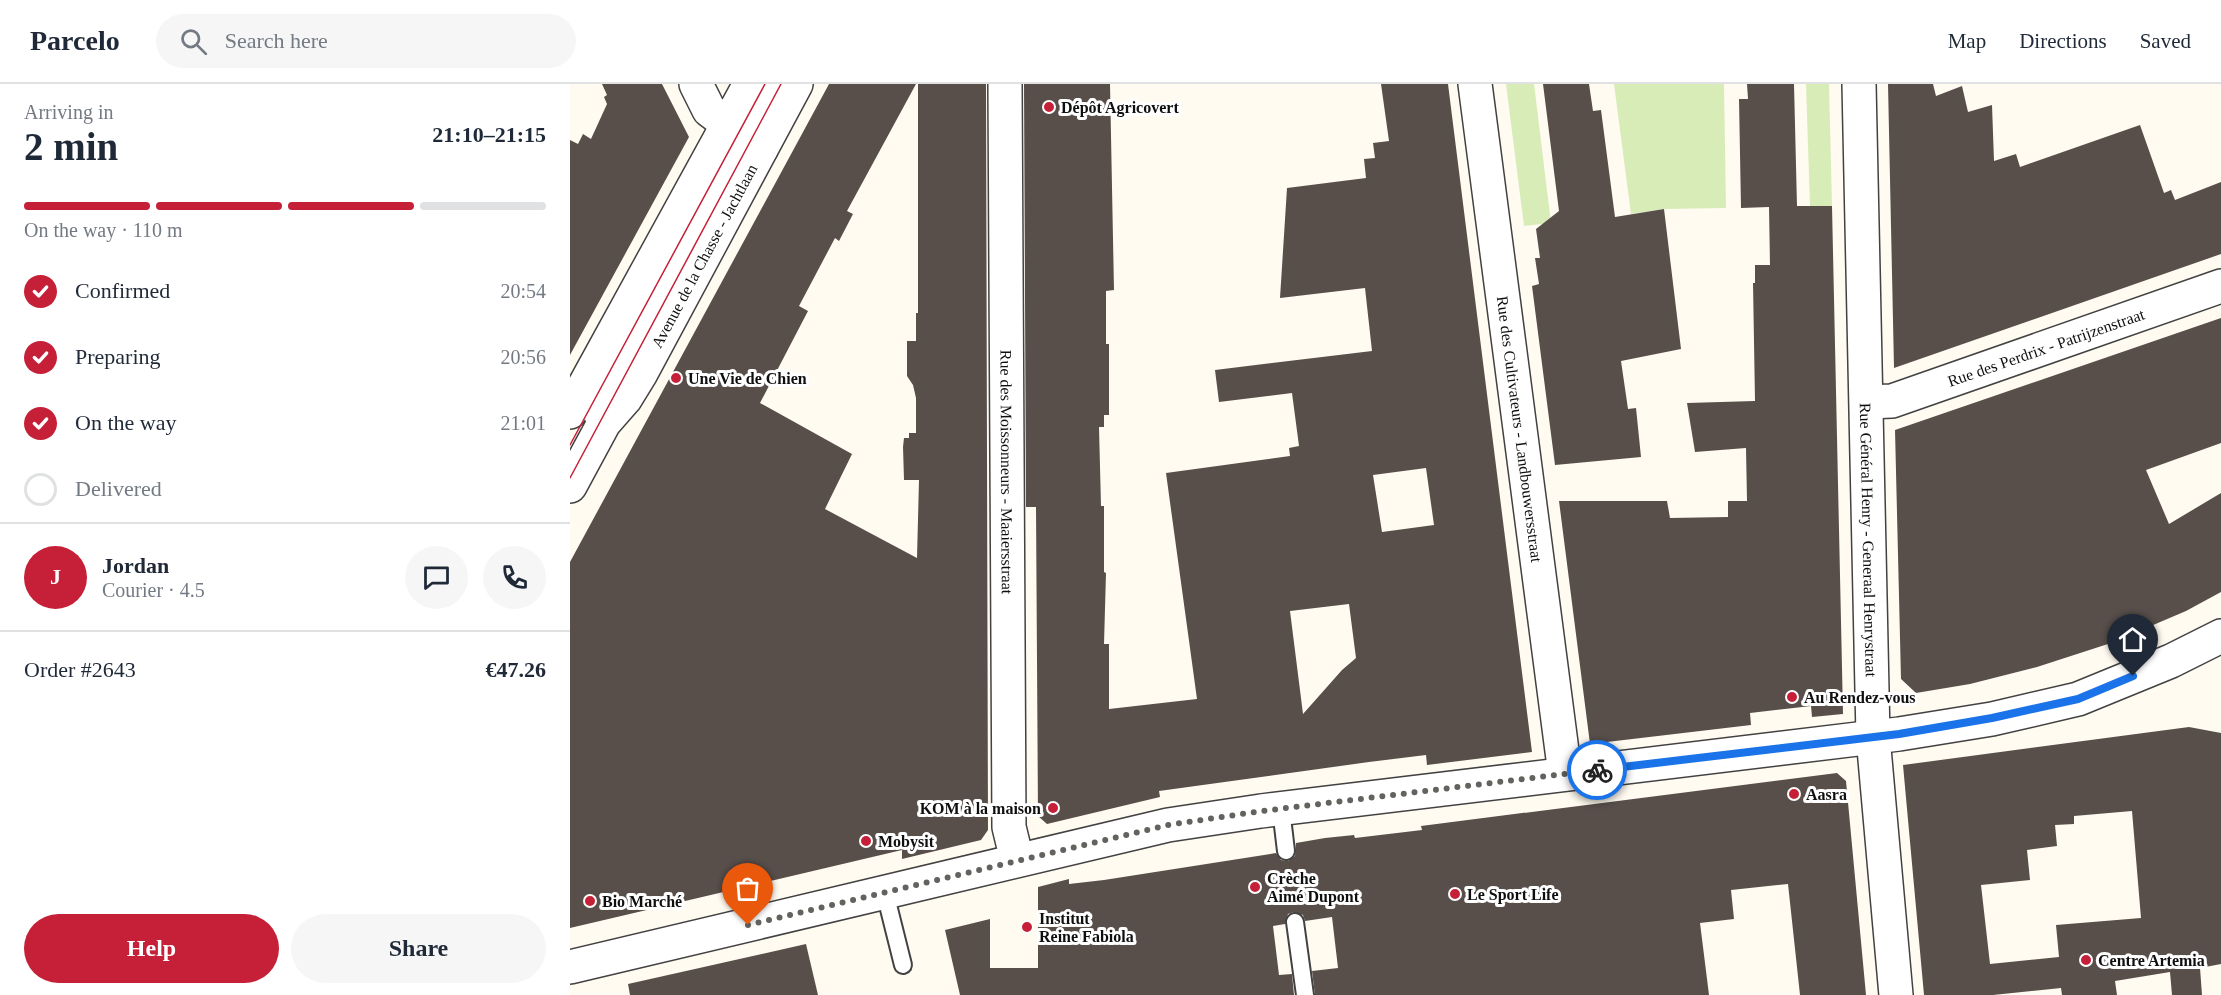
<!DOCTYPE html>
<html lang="en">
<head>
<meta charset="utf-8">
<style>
	:root { --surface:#fff; --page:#f6f6f7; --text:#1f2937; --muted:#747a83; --line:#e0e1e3; --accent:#c62038 }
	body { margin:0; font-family:Georgia,serif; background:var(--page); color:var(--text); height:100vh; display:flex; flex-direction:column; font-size:22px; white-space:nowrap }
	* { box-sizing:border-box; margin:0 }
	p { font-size:20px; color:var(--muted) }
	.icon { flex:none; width:33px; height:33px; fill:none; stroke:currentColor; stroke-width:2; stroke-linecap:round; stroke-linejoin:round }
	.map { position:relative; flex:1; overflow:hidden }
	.drawer { display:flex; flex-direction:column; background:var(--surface); width:570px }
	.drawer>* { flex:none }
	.pin { position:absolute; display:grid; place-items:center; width:51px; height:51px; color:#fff; margin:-62px -26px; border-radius:50% 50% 50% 0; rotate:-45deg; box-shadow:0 0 6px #0007 }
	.pin .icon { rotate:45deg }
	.courier { position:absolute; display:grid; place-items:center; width:60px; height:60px; margin:-30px; border:4px solid #1a73e8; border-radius:50%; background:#fff; color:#222; box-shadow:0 2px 8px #0007 }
	.summary em { font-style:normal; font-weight:800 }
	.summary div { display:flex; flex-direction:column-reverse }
	.summary { display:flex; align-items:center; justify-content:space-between; height:102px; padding:0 24px }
	h1 { font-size:39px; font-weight:800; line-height:45px }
	.bar { display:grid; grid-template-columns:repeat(4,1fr); gap:9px 6px; align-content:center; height:72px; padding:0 24px }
	.bar i { height:8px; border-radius:4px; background:var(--line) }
	.bar .active { background:var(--accent) }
	.bar p { grid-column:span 4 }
	.line { display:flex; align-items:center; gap:15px; padding:0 24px; border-top:2px solid var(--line) }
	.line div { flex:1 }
	.round { display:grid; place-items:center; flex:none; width:63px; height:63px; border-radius:32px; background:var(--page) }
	ol { padding:0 24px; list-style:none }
	li { display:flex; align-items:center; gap:18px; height:66px }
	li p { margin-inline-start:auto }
	li .icon { padding:6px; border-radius:50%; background:var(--accent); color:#fff; stroke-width:4 }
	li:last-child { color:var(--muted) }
	li i { width:33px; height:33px; border:3px solid var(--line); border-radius:50% }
	.button { display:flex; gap:12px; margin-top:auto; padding:12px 24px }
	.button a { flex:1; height:69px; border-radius:36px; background:var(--accent); color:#fff; font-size:24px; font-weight:800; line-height:69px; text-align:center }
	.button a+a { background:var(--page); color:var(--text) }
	header { display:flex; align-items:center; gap:36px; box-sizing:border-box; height:84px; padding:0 30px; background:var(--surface); border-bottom:2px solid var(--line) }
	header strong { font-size:28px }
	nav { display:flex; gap:33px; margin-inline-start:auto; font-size:21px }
	.search { width:420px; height:54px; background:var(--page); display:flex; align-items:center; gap:15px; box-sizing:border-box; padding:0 21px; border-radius:33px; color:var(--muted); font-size:22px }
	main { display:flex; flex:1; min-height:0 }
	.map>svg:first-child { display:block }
</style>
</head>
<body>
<header>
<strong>Parcelo</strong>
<div class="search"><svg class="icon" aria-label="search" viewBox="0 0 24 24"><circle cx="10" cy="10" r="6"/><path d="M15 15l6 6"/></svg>Search here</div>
<nav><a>Map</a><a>Directions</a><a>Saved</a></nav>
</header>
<main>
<section class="drawer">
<div class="summary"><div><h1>2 min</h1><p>Arriving in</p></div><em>21:10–21:15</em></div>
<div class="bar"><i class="active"></i><i class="active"></i><i class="active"></i><i></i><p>On the way · 110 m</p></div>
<ol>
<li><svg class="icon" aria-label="check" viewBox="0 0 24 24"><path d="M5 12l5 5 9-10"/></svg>Confirmed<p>20:54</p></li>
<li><svg class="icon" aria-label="check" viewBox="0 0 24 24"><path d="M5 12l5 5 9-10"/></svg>Preparing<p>20:56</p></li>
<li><svg class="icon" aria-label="check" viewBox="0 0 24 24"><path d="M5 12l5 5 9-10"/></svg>On the way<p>21:01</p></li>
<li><i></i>Delivered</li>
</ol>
<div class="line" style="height:108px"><b class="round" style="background:var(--accent);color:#fff">J</b><div><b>Jordan</b><p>Courier · 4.5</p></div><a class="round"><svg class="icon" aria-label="chat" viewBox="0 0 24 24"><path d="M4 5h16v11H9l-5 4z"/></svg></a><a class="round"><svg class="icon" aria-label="phone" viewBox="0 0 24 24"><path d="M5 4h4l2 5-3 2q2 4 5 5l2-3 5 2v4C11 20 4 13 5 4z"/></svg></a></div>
<div class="line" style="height:78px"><div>Order #2643</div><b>€47.26</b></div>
<div class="button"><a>Help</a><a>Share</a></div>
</section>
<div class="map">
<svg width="1651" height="911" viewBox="0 0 1651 911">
	<rect width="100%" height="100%" fill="#fffbf1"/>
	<g fill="#d8ecb8">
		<path d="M936,0H964L981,139L954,142Z"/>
		<path d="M1044,0H1154L1156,124L1094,125L1061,130Z"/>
		<path d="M1236,0H1259L1262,122H1240Z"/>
	</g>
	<g fill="#584f4b" fill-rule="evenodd">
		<path d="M32,0H92L119,53L0,271V56L8,60L13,50L21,55L37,20L34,13L37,11Z"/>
		<path d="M259,0H346L277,127L283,130L269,157L265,154L229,222L238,227L190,319L282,370L255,425L347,474L349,396H334L333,363L334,354H339V349H346V314L343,301L337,292V257H346V229H348V0H416L418,746L411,756L332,775V766L0,844V478Z"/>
		<path d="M454,0H540L544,206L536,207V260H539V331H534V343H529L531,422H534V488L536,489L534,560H539V625L627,615L596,389L720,372L719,364L729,362L722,309L649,318L645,286L802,267L795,204L710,214L717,104L796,94L794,75L805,74L803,59L819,57L811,0H878L962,668L857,681L856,671L799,678L589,707L590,713L477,740L468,732L466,423H456ZM856,384L864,441L812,448L803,391ZM779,520L786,574L772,586L733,630L720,527Z"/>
		<path d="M973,0H1019L1023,27L1031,26L1045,133L1094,125L1111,265L1051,277L1058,325L1066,324L1071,373L985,381L962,202L969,200L965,174H970L966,145L989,127Z"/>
		<path d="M1177,0H1224L1227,122H1262L1273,630L1242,633L1241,622L1180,629L1181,641L1020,660L989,417H1097L1100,434L1158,433V417H1177L1176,364L1125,368L1117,319L1185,317L1183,199H1185V181H1200L1199,123L1171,124L1169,15H1178Z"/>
		<path d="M1318,0H1363L1366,12L1392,2L1398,28L1422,21L1424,77L1446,70L1450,83L1570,41L1594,109L1601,106L1605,116L1651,98V170L1324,284Z"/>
		<path d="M1651,234V359L1576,386L1599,440L1651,409V508L1616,527L1541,559L1467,583L1400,600L1346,609L1331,595L1325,346Z"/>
		<path d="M1619,643L1651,649V880L1630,884L1632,911H1602L1600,888L1545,897L1547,911H1492L1491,904L1423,911H1354L1333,681ZM1562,727L1571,834L1486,841L1489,873L1420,880L1411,801L1460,796L1457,766L1487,762L1485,741L1504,740V732Z"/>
		<path d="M1267,689L1276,697L1296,911H1230L1218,800L1161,806L1164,835L1130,839L1139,911H745L742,887L768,884L762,833L735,837L733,831L724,828L718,830L715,840L703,842L709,891L722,890L724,911H390L375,846L420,835V884H468V803L499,795V800L534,796L706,769L711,776L718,777L725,772L726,759L755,754L784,751L785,754L852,746L851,742Z"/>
		<path d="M236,860L248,911H60L58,900Z"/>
	</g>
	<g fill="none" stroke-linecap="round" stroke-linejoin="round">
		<g stroke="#424242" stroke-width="20">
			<g id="service">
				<path d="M23,334L204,0"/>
				<path d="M711,725L716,767"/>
				<path d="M315,809L333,881"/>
				<path d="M725,838L735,911"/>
			</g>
		</g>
		<g stroke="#424242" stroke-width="36">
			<g id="minor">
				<path d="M126,0L139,26L191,65"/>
				<path id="s1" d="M435,0L439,743L447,776"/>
				<path id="s2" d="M905,0L995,690"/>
				<path id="s3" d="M1289,0L1303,653L1326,911"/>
				<path id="s4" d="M1297,318L1322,317L1651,202"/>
				<path d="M0,883L598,741L691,727L1329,650L1422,635L1508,615L1601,577L1651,552"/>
			</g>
		</g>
		<g stroke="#424242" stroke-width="36">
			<g id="tertiary">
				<path d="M0,328L180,0"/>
				<path id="s5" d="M0,402L34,339L55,315L71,289L226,0"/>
			</g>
		</g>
		<use href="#service" stroke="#fff" stroke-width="16"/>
		<use href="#minor" stroke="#fff" stroke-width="33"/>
		<use href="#tertiary" stroke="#fff" stroke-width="33"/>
		<g stroke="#c62038" stroke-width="1.5">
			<path d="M0,361L195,0"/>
			<path d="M0,394L211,0"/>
		</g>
	</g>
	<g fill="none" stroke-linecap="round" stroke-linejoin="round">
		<path stroke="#63625e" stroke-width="6" stroke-dasharray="0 10.8" d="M178,841L598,741L692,727L1027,686"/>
		<path stroke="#1a73e8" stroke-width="8" d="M1027,686L1329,650L1422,634L1508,615L1563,592"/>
	</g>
	<g fill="#c62038" stroke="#fff" stroke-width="2">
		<circle cx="479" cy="23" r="6"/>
		<circle cx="106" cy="294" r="6"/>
		<circle cx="1222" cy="613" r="6"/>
		<circle cx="1224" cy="710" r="6"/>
		<circle cx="483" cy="724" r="6"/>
		<circle cx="296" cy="757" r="6"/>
		<circle cx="685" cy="803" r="6"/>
		<circle cx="885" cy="810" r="6"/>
		<circle cx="20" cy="817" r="6"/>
		<circle cx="457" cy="843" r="6"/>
		<circle cx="1516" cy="876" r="6"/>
	</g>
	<g text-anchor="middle" stroke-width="6" stroke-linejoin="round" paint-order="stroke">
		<g font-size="16" font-weight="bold" fill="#0f0f0f" stroke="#fff" text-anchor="start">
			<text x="491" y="29">Dépôt Agricovert</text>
			<text x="118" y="300">Une Vie de Chien</text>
			<text x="1234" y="619">Au Rendez-vous</text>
			<text x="1236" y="716">Aasra</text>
			<text x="471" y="730" text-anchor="end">KOM à la maison</text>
			<text x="308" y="763">Mobysit</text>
			<text x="697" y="800">Crèche<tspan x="697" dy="18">Aimé Dupont</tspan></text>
			<text x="897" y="816">Le Sport Life</text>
			<text x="32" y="823">Bio Marché</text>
			<text x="469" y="840">Institut<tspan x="469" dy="18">Reine Fabiola</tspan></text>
			<text x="1528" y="882">Centre Artemia</text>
		</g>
		<g font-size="16" fill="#0f0f0f" stroke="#fff">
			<text dy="6" stroke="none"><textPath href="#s5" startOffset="267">Avenue de la Chasse - Jachtlaan</textPath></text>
			<text dy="6" stroke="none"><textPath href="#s4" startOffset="188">Rue des Perdrix - Patrijzenstraat</textPath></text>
			<text dy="6" stroke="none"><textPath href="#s2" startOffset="348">Rue des Cultivateurs - Landbouwersstraat</textPath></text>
			<text dy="6" stroke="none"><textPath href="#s1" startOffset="388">Rue des Moissonneurs - Maaiersstraat</textPath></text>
			<text dy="6" stroke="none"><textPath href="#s3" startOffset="456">Rue Général Henry - Generaal Henrystraat</textPath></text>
		</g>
	</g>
</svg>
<div class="pin" style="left:178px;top:841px;background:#ea580c"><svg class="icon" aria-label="bag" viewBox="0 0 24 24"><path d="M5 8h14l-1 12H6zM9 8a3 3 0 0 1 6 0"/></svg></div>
<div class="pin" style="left:1563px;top:592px;background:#1f2937"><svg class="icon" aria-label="home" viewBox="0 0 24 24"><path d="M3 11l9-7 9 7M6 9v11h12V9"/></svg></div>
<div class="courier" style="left:1027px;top:686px"><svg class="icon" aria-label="bike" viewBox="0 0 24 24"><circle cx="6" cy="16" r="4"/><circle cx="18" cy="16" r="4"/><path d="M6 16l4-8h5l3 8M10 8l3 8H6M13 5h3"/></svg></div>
</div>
</main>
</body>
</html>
